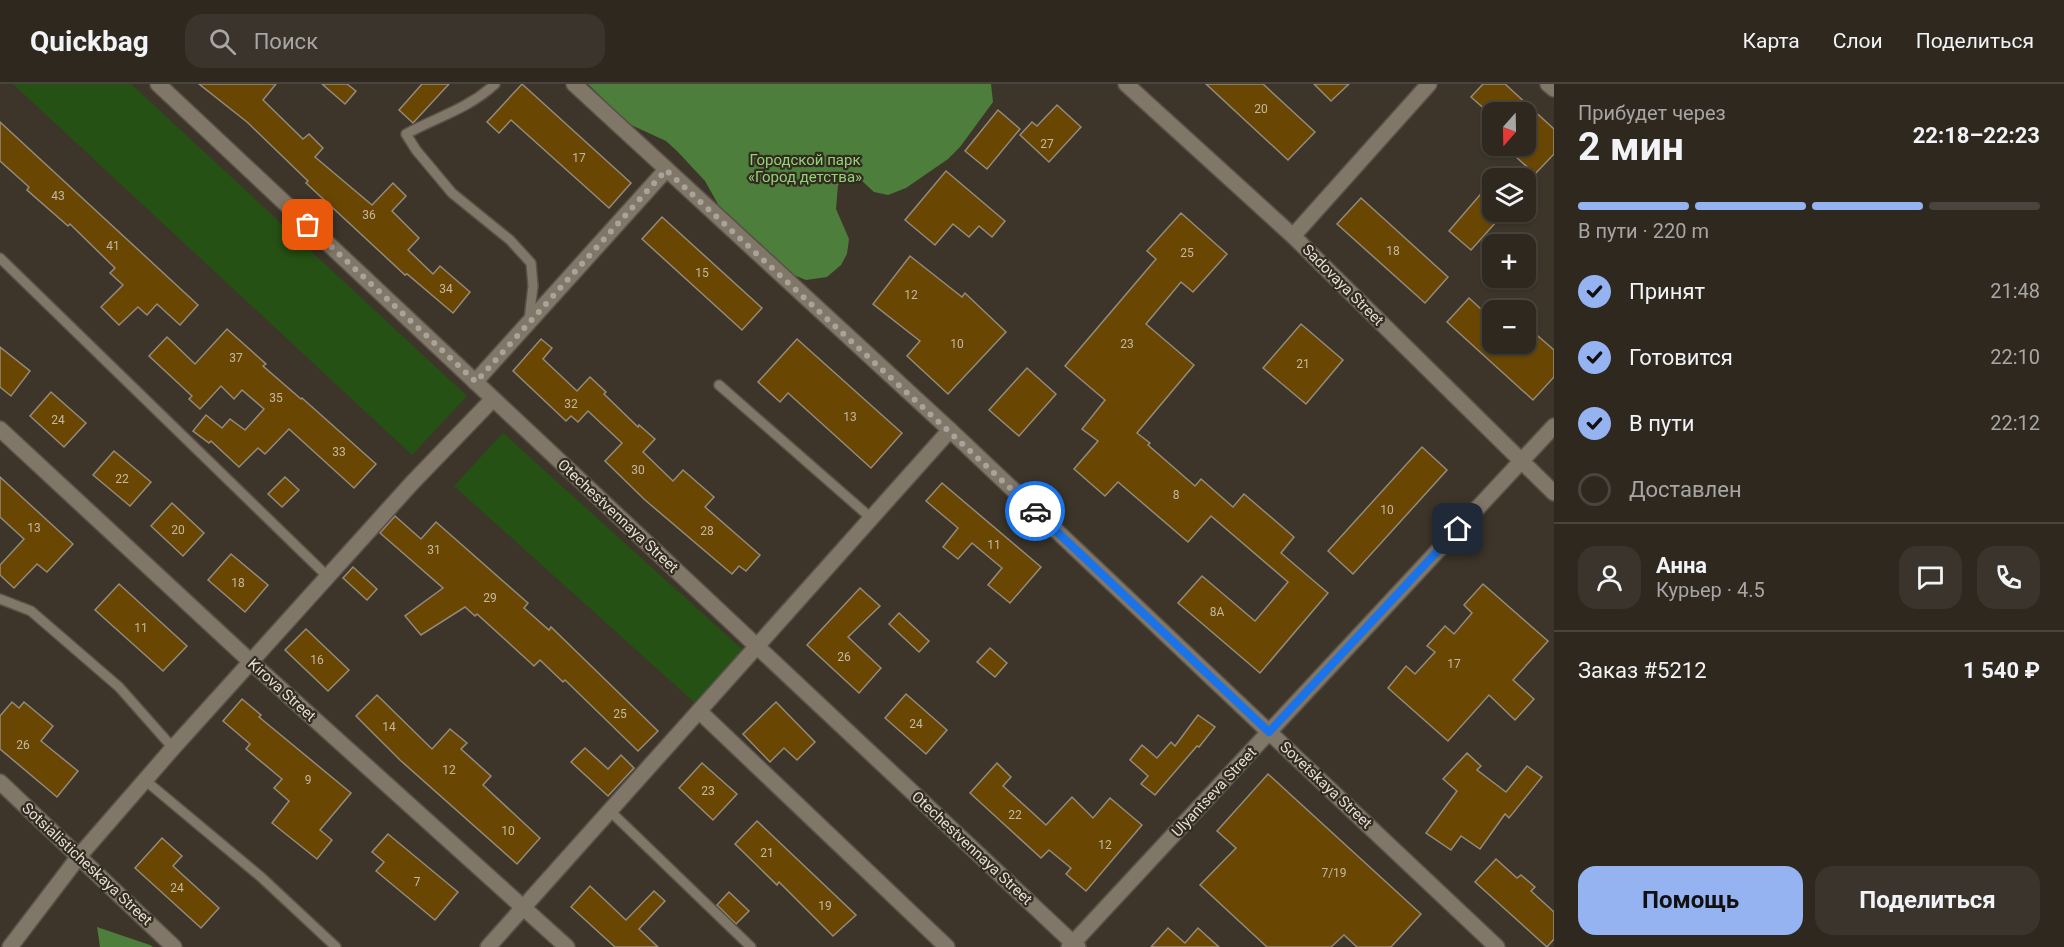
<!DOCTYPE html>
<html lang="ru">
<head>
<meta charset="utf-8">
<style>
	:root { --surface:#2e281f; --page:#3a342c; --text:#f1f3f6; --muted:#a7a6a4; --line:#49443d; --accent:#95b2f1 }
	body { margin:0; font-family:Roboto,sans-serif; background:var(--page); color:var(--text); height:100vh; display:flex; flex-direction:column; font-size:22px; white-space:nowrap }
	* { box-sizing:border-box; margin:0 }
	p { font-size:20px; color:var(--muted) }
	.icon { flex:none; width:33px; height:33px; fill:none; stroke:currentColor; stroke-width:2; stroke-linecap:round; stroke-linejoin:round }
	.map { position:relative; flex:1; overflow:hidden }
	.side { display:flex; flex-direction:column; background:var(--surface); width:510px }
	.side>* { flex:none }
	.needle { width:39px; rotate:200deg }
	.buttons { position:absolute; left:1482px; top:18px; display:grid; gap:12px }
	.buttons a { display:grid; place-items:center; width:54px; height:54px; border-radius:12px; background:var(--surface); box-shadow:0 2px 4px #0004,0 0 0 2px var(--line); font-size:30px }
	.pin { position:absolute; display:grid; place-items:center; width:51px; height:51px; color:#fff; margin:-26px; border-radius:12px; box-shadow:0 3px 9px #0006 }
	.courier { position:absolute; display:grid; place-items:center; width:60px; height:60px; margin:-30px; border:4px solid #1a73e8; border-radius:50%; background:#fff; color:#222; box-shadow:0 2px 8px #0007 }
	.summary em { font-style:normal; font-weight:700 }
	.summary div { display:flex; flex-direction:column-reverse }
	.summary { display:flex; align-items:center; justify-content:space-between; height:102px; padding:0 24px }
	h1 { font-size:39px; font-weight:700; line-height:45px }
	.bar { display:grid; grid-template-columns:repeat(4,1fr); gap:9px 6px; align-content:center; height:72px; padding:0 24px }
	.bar i { height:8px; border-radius:4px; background:var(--line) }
	.bar .active { background:var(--accent) }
	.bar p { grid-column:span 4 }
	.line { display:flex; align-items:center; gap:15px; padding:0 24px; border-top:2px solid var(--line) }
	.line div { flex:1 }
	.round { display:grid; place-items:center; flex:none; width:63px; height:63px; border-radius:18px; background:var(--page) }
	ol { padding:0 24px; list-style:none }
	li { display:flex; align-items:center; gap:18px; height:66px }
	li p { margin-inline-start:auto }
	li .icon { padding:6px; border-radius:50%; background:var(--accent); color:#111; stroke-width:4 }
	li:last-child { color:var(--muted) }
	li i { width:33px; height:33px; border:3px solid var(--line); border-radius:50% }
	.primary-button { display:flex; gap:12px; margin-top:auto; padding:12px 24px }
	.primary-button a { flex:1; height:69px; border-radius:18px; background:var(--accent); color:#111; font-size:24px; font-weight:700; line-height:69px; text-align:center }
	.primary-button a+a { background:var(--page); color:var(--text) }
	header { display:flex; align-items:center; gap:36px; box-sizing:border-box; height:84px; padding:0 30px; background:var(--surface); border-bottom:2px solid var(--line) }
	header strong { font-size:28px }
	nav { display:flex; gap:33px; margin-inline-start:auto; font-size:21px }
	.search { width:420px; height:54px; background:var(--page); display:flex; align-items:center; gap:15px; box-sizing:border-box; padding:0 21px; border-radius:18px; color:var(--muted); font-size:22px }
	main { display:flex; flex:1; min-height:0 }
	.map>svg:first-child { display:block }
</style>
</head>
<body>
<header>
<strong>Quickbag</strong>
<div class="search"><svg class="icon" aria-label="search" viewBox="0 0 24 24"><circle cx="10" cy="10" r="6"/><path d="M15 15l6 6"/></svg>Поиск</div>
<nav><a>Карта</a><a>Слои</a><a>Поделиться</a></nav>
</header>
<main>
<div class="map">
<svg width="1554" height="863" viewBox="0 0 1554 863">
	<rect width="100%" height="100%" fill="#3d3529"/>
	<g fill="#265114">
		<path d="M13,0H131L467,312L412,371Z"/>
		<path d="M503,349L743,566L695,619L454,402Z"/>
	</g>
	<g fill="#4d7e3c">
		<path d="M588,0H991L993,18L960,63L948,75L906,104L888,111L874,108L861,96L849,92L838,101L836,125L849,155L847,170L841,181L827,193L806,196L791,190L746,151L719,122L705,97L677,67L666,57L629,40Z"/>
		<path d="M97,843L150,861L153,863H100Z"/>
	</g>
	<g fill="#694703" stroke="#948a7c" stroke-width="1.5">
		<path d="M199,0H276L263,16L303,55L309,50L323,64L315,73L372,121L393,99L406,112L392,127L419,154L408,166L433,190L440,182L470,208L453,229L407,190L405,191L306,99L308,97L247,38Z"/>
		<path d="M322,0H347L356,7L345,20Z"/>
		<path d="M422,0H449L413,39L399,26Z"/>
		<path d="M522,0L631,99L609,124L511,36L499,49L487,38Z"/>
		<path d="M1206,0H1263L1315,48L1288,76Z"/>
		<path d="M1314,0H1349L1331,17Z"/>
		<path d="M1483,0H1505L1554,45V70L1535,90L1515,72L1526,62V28H1488L1471,13Z"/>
		<path d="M1057,21L1081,43L1049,78L1020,51L1032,38L1037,42Z"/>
		<path d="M998,26L1020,45L987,85L965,67Z"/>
		<path d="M0,38L198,221L180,241L157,220L147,231L138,223L119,241L101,223L123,201L110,189L115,184L70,140L68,142L27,106L29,103L0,77Z"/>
		<path d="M946,87L1005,137L992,153L979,142L969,153L953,140L935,161L905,136Z"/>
		<path d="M1485,105L1492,112V128H1505L1471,166L1449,147Z"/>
		<path d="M1361,114L1448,193L1425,219L1337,140Z"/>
		<path d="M1181,129L1227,170L1193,208L1181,198L1146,240L1194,281L1137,349L1150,359L1148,361L1195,402L1201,395L1233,423L1244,410L1294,453L1281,469L1328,509L1260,589L1178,519L1202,492L1255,537L1288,498L1211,432L1188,458L1118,398L1105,412L1074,385L1098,357L1082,345L1105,316L1065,282L1156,175L1147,167Z"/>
		<path d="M662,133L762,224L742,246L642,155Z"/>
		<path d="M910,172L962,213L965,209L1006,248L948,310L907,272L920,257L873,220Z"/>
		<path d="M1469,214L1492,235V260H1519L1526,265L1538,252L1554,266V293L1533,316L1447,238Z"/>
		<path d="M1301,240L1343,276L1306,320L1263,284Z"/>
		<path d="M227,245L266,280L263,282L301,315L302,314L376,380L354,404L289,345L265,370L258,364L239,383L211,357L209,359L193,347L206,331L222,344L230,335L245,346L264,325L242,306L234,315L221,302L200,325L189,315L192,312L149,272L167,253L195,280Z"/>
		<path d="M541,255L552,264L543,275L577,307L590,293L606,308L604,310L638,343L639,341L655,355L643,368L673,397L683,386L714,413L705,423L760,471L746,487L739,482L732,490L645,416L605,377L622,359L588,327L578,338L571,332L566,337L513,287Z"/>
		<path d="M797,255L902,349L871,384L788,309L780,318L758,298Z"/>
		<path d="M0,263L30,287L11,312L0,303Z"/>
		<path d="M1027,284L1056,310L1019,352L989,326Z"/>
		<path d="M51,308L86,339L64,363L30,332Z"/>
		<path d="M1422,363L1447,386L1353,490L1328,467Z"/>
		<path d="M114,367L151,398L130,422L93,391Z"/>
		<path d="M0,393L73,460L47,488L37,480L14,504L0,491V481L24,455L0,433Z"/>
		<path d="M285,393L299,406L282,423L268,410Z"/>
		<path d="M942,399L1041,483L1010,519L988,501L1002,484L972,459L958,475L943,463L958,444L926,417Z"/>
		<path d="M172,419L204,449L183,472L151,442Z"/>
		<path d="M395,432L421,455L436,438L528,519L524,524L549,546L551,543L658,647L638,667L565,596L563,598L540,576L534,582L477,530L475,532L465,523L421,551L405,532L443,504L380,449Z"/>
		<path d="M231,470L268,501L245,528L208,496Z"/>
		<path d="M353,483L377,505L367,516L343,494Z"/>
		<path d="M119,500L187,562L163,587L95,526Z"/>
		<path d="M1483,500L1548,557L1513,596L1534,615L1515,636L1489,611L1448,657L1388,604L1406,582L1415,590L1435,568L1427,562L1445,542L1454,550L1472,529L1464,521Z"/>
		<path d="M860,504L880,522L848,553L881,584L859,609L807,561Z"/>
		<path d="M899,529L929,557L919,568L889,540Z"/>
		<path d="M306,545L349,586L328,607L285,566Z"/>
		<path d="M990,564L1007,579L995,593L977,578Z"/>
		<path d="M906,610L947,646L926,670L885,634Z"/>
		<path d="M377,611L432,665L450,645L467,659L461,665L491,692L483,701L540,754L517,780L400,676L356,632Z"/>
		<path d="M242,615L261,631L259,633L351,709L320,746L332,756L317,775L272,739L289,717L274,704L282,695L246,665L250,660L223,637Z"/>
		<path d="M12,618L19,624L24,618L53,642L41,657L78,687L57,713L0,665V632Z"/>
		<path d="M776,618L815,658L797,676L784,664L770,678L743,650Z"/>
		<path d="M1198,631L1215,643L1199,663L1197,662L1155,711L1141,700L1148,692L1130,676L1142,661L1157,674L1171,658L1175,662Z"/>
		<path d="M585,664L608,685L621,671L634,684L608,712L571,678Z"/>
		<path d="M1467,669L1481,682L1477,686L1506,708L1527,682L1542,693L1509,734L1505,730L1480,765L1461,752L1451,766L1426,749L1457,707L1443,695Z"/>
		<path d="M702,679L737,710L713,736L679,704Z"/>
		<path d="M997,679L1011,693L1003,702L1046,741L1072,713L1093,734L1110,714L1142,741L1086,807L1066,790L1071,784L1049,766L1041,774L970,709Z"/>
		<path d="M1268,690L1421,830L1391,863H1357L1344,851L1331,863H1267L1200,801L1236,764L1217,747Z"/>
		<path d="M757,737L856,831L833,852L779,798L777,801L735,760Z"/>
		<path d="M388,750L458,808L435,836L376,787L384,778L372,768Z"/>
		<path d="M162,754L182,772L173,782L219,824L201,844L135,784Z"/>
		<path d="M1496,775L1517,794L1521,791L1535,803L1531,807L1554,828V855L1547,863L1475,798Z"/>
		<path d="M590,802L626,836L654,807L665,817L639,845L658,863H615L571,823Z"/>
		<path d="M729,808L749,827L736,840L717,821Z"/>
		<path d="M1168,844L1185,859L1198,844L1219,863H1151Z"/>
	</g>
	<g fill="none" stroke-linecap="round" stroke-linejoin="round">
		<g stroke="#595248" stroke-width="12">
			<g id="service">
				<path d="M495,0C468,25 437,33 406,50L416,66L452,109L510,156L531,179L533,202L529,236"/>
				<path d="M0,174L327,492"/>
				<path d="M719,301L871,434"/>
				<path d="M0,515L31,527L119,603L173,664"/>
				<path d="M146,697L261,793L336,863"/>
				<path d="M610,727L751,863"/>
			</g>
		</g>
		<g stroke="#595248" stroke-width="18">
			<g id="minor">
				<path d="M158,0L1073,859L1069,863"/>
				<path d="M1126,0L1293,152L1554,409"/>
				<path d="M1548,0L1554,5"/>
				<path d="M1293,152L1429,0"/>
				<path d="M475,298L666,86"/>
				<path d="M0,345L251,578L567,863"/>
				<path d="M699,627L947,863"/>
				<path d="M0,698L174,863"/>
				<path d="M10,863L80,771L173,664L412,399L493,315"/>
				<path d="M488,863L950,346"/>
				<path d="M1497,863L1269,648L1554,342"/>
			</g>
		</g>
		<g stroke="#595248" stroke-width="18">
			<path id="tertiary" d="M574,0L950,346L1269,648L1073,859L1078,863"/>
		</g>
		<use href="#service" stroke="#817769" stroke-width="9"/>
		<use href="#minor" stroke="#817769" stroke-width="15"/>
		<use href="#tertiary" stroke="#817769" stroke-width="15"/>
	</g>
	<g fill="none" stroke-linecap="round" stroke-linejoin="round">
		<path stroke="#a9a399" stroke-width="6" stroke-dasharray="0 10.8" d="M308,141L476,298L666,86L1035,427"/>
		<path stroke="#1a73e8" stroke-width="8" d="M1035,427L1269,648L1458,445"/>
	</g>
	<g text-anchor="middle" stroke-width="4.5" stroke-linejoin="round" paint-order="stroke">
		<g font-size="12" fill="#c4b8a1">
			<text x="1261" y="29">20</text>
			<text x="1047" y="64">27</text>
			<text x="579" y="78">17</text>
			<text x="58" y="116">43</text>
			<text x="369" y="135">36</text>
			<text x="113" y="166">41</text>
			<text x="1393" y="171">18</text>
			<text x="1187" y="173">25</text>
			<text x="702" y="193">15</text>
			<text x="446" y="209">34</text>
			<text x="911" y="215">12</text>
			<text x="957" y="264">10</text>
			<text x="1127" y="264">23</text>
			<text x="236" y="278">37</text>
			<text x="1303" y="284">21</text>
			<text x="276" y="318">35</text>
			<text x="571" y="324">32</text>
			<text x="850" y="337">13</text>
			<text x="58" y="340">24</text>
			<text x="339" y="372">33</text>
			<text x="638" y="390">30</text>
			<text x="122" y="399">22</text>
			<text x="1176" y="415">8</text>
			<text x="1387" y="430">10</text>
			<text x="34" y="448">13</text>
			<text x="178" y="450">20</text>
			<text x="707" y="451">28</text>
			<text x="994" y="465">11</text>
			<text x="434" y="470">31</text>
			<text x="238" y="503">18</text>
			<text x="490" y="518">29</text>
			<text x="1217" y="532">8А</text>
			<text x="141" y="548">11</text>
			<text x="844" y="577">26</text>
			<text x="317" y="580">16</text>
			<text x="1454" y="584">17</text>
			<text x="620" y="634">25</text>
			<text x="916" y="644">24</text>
			<text x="389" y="647">14</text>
			<text x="23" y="665">26</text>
			<text x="449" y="690">12</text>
			<text x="308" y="700">9</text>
			<text x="708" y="711">23</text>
			<text x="1015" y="735">22</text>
			<text x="508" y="751">10</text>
			<text x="1105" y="765">12</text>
			<text x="767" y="773">21</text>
			<text x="1334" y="793">7/19</text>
			<text x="417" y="802">7</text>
			<text x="177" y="808">24</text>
			<text x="825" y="826">19</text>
		</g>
		<g font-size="15" fill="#90d379" stroke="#332b1f">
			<text x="805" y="81">Городской парк<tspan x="805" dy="17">«Город детства»</tspan></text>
		</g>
		<g font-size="15" fill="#e3ded6" stroke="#332b1f">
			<text transform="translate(1343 201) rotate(45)" y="5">Sadovaya Street</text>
			<text transform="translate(618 432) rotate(43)" y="5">Otechestvennaya Street</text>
			<text transform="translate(282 606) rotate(42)" y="5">Kirova Street</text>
			<text transform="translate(1326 701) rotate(43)" y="5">Sovetskaya Street</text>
			<text transform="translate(1214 708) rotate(-47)" y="5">Ulyantseva Street</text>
			<text transform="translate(972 764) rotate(43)" y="5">Otechestvennaya Street</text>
			<text transform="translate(87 780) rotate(43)" y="5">Sotsialisticheskaya Street</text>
		</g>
	</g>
</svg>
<div class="buttons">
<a><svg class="needle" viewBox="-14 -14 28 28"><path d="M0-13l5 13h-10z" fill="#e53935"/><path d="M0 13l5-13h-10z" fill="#a7a6a4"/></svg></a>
<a><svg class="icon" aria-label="layers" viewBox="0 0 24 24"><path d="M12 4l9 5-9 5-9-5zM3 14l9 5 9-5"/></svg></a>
<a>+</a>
<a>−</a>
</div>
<div class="pin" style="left:308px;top:141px;background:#ea580c"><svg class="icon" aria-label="bag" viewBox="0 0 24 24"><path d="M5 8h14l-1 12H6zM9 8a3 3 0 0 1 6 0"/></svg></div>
<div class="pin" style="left:1458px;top:445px;background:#1f2937"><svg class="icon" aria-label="home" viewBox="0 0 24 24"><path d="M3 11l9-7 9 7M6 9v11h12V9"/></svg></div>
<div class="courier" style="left:1035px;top:427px"><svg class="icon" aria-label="car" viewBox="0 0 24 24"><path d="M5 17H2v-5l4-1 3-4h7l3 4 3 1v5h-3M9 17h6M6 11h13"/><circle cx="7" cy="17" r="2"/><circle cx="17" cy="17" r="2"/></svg></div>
</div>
<section class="side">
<div class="summary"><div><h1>2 мин</h1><p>Прибудет через</p></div><em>22:18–22:23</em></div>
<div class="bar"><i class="active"></i><i class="active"></i><i class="active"></i><i></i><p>В пути · 220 m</p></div>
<ol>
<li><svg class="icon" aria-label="check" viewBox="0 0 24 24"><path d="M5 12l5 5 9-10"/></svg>Принят<p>21:48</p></li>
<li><svg class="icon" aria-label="check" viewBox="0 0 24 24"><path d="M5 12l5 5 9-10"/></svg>Готовится<p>22:10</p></li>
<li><svg class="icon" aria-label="check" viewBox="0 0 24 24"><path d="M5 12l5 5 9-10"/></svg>В пути<p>22:12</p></li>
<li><i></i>Доставлен</li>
</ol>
<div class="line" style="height:108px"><a class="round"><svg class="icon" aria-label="person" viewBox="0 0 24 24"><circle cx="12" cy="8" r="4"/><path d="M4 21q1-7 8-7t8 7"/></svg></a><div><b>Анна</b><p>Курьер · 4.5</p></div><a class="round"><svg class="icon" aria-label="chat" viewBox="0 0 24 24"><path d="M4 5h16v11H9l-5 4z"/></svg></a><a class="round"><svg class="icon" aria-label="phone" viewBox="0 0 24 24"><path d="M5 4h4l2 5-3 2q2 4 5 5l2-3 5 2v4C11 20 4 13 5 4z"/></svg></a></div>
<div class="line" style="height:78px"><div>Заказ #5212</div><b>1 540 ₽</b></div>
<div class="primary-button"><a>Помощь</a><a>Поделиться</a></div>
</section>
</main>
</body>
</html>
